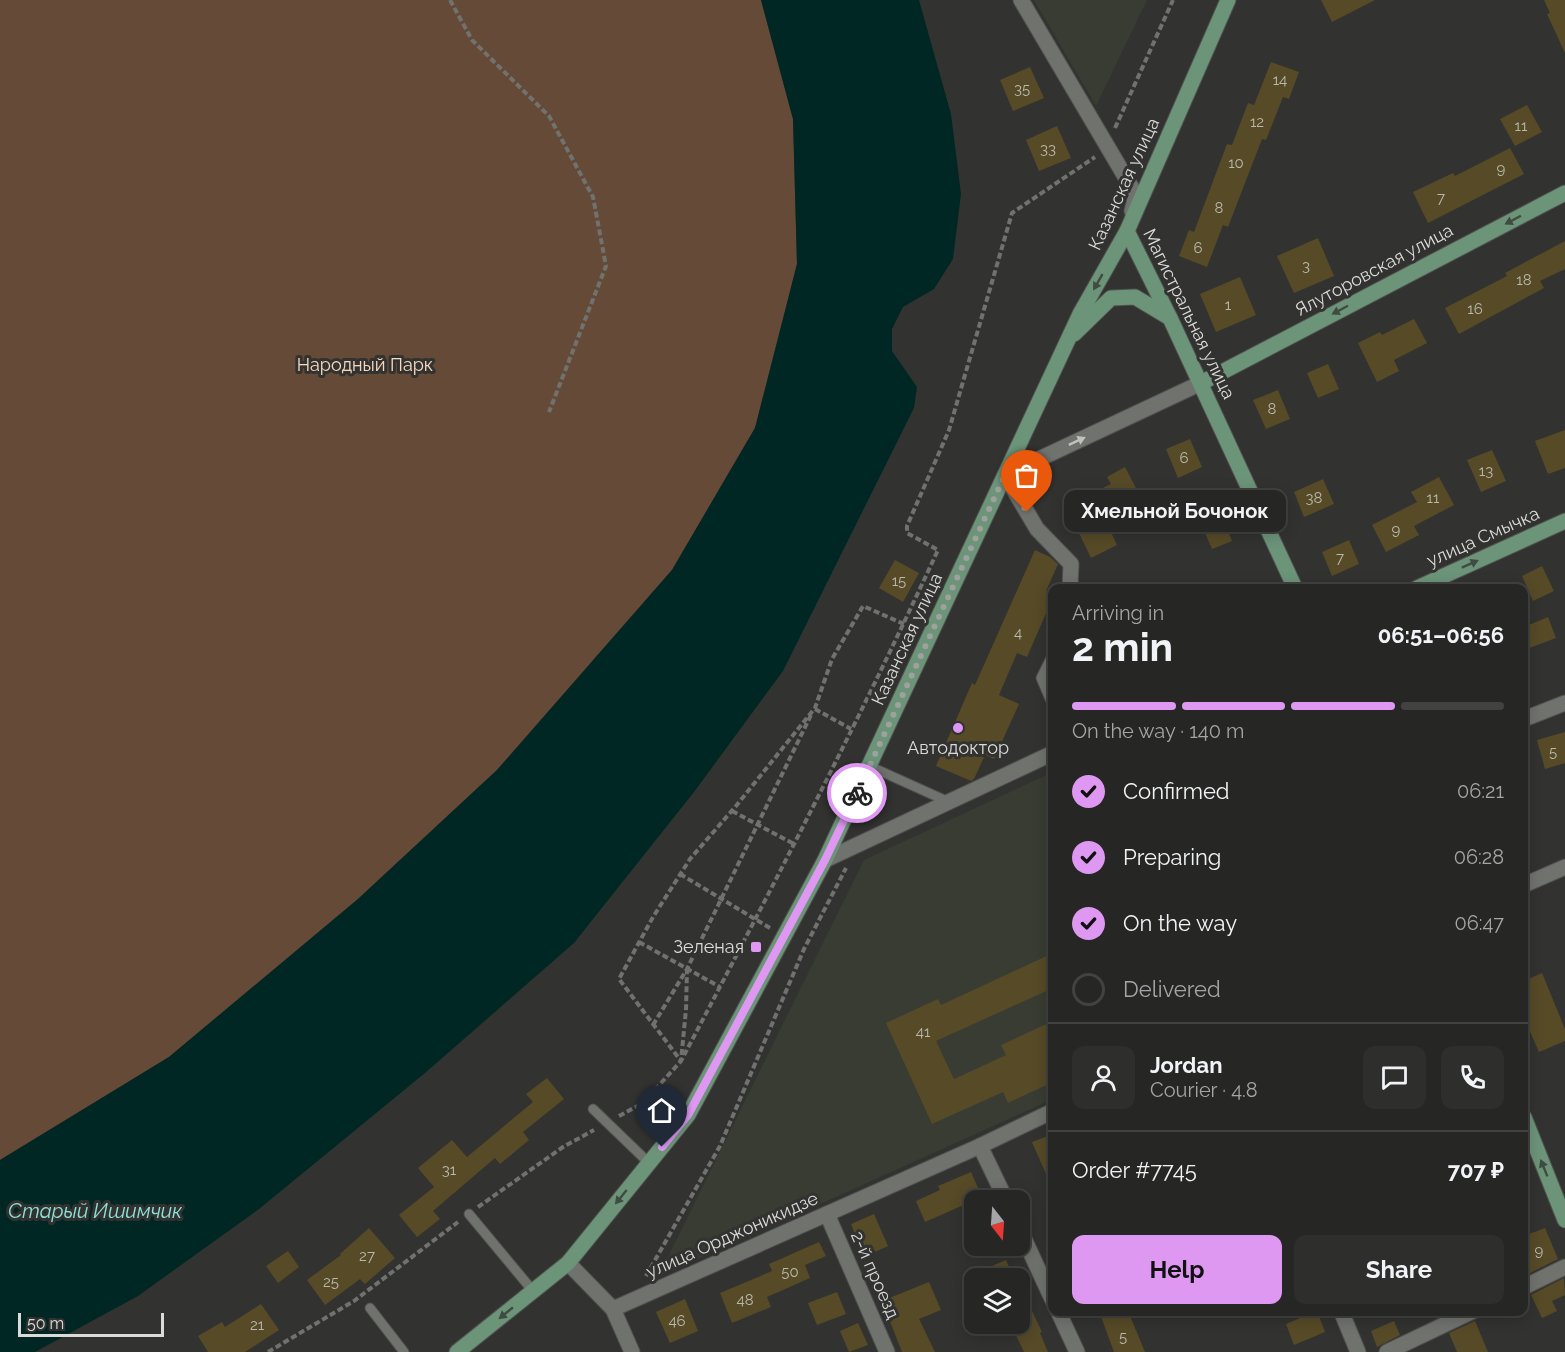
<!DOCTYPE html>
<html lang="en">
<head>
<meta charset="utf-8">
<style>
	:root { --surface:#262624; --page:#2e2e2c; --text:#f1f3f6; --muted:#a4a5a6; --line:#424341; --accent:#de98f2 }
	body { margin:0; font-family:Raleway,sans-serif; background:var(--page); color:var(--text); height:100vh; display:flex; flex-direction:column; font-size:22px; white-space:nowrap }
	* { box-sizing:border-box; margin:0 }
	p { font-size:20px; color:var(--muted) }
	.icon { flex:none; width:33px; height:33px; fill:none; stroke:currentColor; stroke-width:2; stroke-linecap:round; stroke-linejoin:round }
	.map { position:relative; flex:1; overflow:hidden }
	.sheet { position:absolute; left:1048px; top:584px; width:480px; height:732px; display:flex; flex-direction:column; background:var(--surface); border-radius:12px; box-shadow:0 3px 15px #0003,0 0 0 2px var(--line) }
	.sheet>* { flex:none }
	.needle { width:39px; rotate:163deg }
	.buttons { position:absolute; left:964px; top:1190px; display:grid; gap:12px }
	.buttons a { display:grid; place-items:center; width:66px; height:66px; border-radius:12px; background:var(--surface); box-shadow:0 3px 15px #0003,0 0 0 2px var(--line); font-size:30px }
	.scale { position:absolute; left:18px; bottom:15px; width:146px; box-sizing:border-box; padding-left:6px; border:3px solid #dbdcda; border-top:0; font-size:16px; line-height:21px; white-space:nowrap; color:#dbdcda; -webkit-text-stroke:4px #323330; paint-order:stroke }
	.pin { position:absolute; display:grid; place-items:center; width:51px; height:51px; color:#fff; margin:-62px -26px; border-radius:50% 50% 50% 0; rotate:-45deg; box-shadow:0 0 6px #0007 }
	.pin .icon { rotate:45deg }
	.courier { position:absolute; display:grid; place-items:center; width:60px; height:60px; margin:-30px; border:4px solid #de98f2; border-radius:50%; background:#fff; color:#222; box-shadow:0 2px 8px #0007 }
	.bubble { position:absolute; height:42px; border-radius:12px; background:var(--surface); box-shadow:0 3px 15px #0003,0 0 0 2px var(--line); font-size:20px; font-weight:700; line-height:42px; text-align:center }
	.summary em { font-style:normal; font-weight:700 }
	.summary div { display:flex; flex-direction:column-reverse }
	.summary { display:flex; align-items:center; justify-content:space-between; height:102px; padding:0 24px }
	h1 { font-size:39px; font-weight:700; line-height:45px }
	.bar { display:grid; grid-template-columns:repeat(4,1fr); gap:9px 6px; align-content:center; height:72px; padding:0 24px }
	.bar i { height:8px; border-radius:4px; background:var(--line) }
	.bar .active { background:var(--accent) }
	.bar p { grid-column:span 4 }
	.line { display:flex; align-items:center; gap:15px; padding:0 24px; border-top:2px solid var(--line) }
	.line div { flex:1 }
	.round { display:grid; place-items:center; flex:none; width:63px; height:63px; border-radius:12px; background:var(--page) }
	ol { padding:0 24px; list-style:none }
	li { display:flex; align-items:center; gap:18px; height:66px }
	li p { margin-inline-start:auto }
	li .icon { padding:6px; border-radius:50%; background:var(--accent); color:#111; stroke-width:4 }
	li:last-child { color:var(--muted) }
	li i { width:33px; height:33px; border:3px solid var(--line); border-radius:50% }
	.cta { display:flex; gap:12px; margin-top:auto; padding:12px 24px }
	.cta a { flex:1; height:69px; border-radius:12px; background:var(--accent); color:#111; font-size:24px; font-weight:700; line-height:69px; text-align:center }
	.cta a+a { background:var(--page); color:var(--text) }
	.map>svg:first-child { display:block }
</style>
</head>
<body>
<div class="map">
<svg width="1565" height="1352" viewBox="0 0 1565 1352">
	<rect width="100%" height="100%" fill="#323330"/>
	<g fill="#383c32">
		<path d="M1034,0H1147L1096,106Z"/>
		<path d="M1053,772V1099L658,1277L864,860Z"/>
	</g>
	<path fill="#644a37" d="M0,0H761L793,119L797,264L755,428L672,570L497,770L358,899L169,1057L0,1160Z"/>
	<path fill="#002724" d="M761,0H919L951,114L961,194L953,259L934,289L903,307L892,329V351L917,387L914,408L783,671L694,792L574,943L425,1073L259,1209L138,1296L35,1352H0V1160L169,1057L358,899L497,770L672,570L755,428L797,264L793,119Z"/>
	<g fill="#564a27">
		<path d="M1321,0H1375L1332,22Z"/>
		<path d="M1544,0H1565V53L1547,14L1550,13Z"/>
		<path d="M1271,62L1299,72L1289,99L1283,97L1266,140L1262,139L1228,227L1223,225L1207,267L1179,256L1189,230L1194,232L1227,144L1232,145L1248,103L1254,105Z"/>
		<path d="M1030,67L1044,98L1013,111L1000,80Z"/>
		<path d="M1527,105L1542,132L1515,146L1500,119Z"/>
		<path d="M1057,126L1071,158L1039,171L1026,140Z"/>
		<path d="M1510,148L1524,174L1428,223L1413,192L1453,173L1455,176Z"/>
		<path d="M1318,238L1334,276L1294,293L1277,256Z"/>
		<path d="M1565,241V269L1540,281L1544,288L1459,334L1445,308L1507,276L1505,273Z"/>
		<path d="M1240,277L1256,315L1216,332L1200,294Z"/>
		<path d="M1414,319L1427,343L1394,360L1399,371L1377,382L1358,343L1380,332L1382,335Z"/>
		<path d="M1328,364L1339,389L1318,398L1307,373Z"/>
		<path d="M1278,390L1290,419L1266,429L1253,400Z"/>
		<path d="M1565,430V468L1548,474L1535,441Z"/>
		<path d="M1190,439L1202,467L1178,478L1166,449Z"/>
		<path d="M1492,450L1506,481L1481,492L1467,460Z"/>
		<path d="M1125,467L1137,490L1100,509L1117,545L1091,558L1066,506L1111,484L1107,477Z"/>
		<path d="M1439,477L1454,505L1414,526L1419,535L1386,552L1372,525L1417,502L1411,492Z"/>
		<path d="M1323,479L1334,504L1304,517L1294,492Z"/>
		<path d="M1222,517L1232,541L1212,549L1202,526Z"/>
		<path d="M1349,540L1359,564L1332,576L1322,552Z"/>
		<path d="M1035,550L1050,557L1058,564L1046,591L1053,594V613L1047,611L1027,657L1017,653L999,695L1019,704L994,759L985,755L974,779L971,781L936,766L972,683L975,685Z"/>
		<path d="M895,560L919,573L903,602L879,588Z"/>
		<path d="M1542,566L1554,591L1533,601L1522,576Z"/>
		<path d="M1548,617L1556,638L1524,650V627Z"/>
		<path d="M1565,732V763L1545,769L1537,740Z"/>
		<path d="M1053,953V988L936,1041L954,1079L1006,1055L1001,1045L1053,1021V1082L1008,1103L1003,1092L932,1124L886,1023L938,999L941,1005Z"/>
		<path d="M1542,973L1565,1029V1041L1539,1052L1524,1018V981Z"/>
		<path d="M547,1078L564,1099L523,1132L529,1140L500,1164L495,1158L433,1211L440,1219L417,1237L399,1215L434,1187L418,1168L452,1140L467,1157L533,1102L526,1094Z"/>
		<path d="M1053,1134V1190L1032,1142Z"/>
		<path d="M971,1172L982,1197L925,1222L916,1201L940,1190L938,1186Z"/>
		<path d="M874,1214L888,1246L864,1257L851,1224Z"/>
		<path d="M369,1228L395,1258L365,1284L360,1279L325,1305L307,1280L341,1255L340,1254Z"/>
		<path d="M1545,1228L1558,1259L1524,1276V1236Z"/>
		<path d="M819,1242L826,1256L805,1265L810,1278L767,1297L771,1307L732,1323L720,1293L772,1271L769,1264Z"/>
		<path d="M288,1251L299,1267L278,1283L266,1266Z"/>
		<path d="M1006,1260L1014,1278H964Z"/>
		<path d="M1564,1278L1565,1295L1552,1301L1557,1311L1542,1318L1531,1295Z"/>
		<path d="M929,1282L941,1310L919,1319L935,1352H902L882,1301Z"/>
		<path d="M1020,1286L1042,1332L1040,1333L1048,1352H1024L1010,1323H1020Z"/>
		<path d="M837,1292L846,1314L817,1325L808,1303Z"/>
		<path d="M685,1299L698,1331L670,1343L656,1312Z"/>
		<path d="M261,1304L279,1330L245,1352H208L198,1336L222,1322L225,1327Z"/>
		<path d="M1099,1311H1128L1145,1352H1114Z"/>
		<path d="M1317,1311L1325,1332L1294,1345L1286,1324Z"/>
		<path d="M1394,1321L1400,1335L1377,1347L1371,1331Z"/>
		<path d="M1475,1321L1488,1352H1457L1449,1333Z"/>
		<path d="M858,1323L868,1345L849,1352L840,1331Z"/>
	</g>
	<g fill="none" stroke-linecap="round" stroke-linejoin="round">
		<g stroke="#50514e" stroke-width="11">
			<g id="service">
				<path d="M1051,658L1041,678L1053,706"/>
				<path d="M869,766L949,802"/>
				<path d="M593,1109L649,1163"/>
				<path d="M469,1214L533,1291"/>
				<path d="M370,1308L404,1352"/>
			</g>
		</g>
		<g stroke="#50514e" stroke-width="17">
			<g id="minor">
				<path d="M1021,0L1136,195L1132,211"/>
				<path d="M1005,475L1037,529L1071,564L1070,588"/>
				<path d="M1524,719L1565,703"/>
				<path d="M825,860L1053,753"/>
				<path d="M1524,885L1565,867"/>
				<path d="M980,1146L1006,1200"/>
				<path d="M827,1214L887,1352"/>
				<path d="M1020,1230L1053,1301"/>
				<path d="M568,1263L613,1309L980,1146L1053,1111"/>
				<path d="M1524,1287L1565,1267"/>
				<path d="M613,1309L632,1352"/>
				<path d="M1058,1311L1077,1352"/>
				<path d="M1341,1311L1358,1352"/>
				<path d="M1387,1352L1473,1311"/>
			</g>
		</g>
		<g stroke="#50514e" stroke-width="17">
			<path id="tertiary" d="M1005,475L1201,383"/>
		</g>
		<g stroke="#50514e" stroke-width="17">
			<g id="primary">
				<path d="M1127,231L1170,318L1295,588"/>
				<path d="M1074,334L1111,298L1135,297L1170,318"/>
				<path d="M1201,383L1565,193"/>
				<path d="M1417,588L1565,521"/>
				<path d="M1524,1117L1565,1220"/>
				<path d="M457,1352L568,1263L688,1115L825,860L1080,314L1127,231L1228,0"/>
			</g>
		</g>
		<g stroke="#71726f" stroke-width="4" stroke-dasharray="6 3" stroke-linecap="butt">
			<path d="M450,0L472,40L549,116L593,197L606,266L549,412"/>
			<path d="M1115,128L1173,0"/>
			<path d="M904,624L863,606L832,659L815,708L736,806L690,859L653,917L619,979L681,1061C770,892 858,723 938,550L907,533V526L949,430L1012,213L1095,157"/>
			<path d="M815,709L851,729"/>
			<path d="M732,811L794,844"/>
			<path d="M680,874L770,928"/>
			<path d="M639,942L720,987"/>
			<path d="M653,1025L687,969L811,715"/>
			<path d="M619,1116L643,1103L681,1061L686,1009L687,969"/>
			<path d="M478,1207L563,1147L594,1130"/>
			<path d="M646,1276L720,1146L804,949L846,868"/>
			<path d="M268,1352L354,1301L458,1222"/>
		</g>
		<use href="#service" stroke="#70726e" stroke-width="9"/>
		<use href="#minor" stroke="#70726e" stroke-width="15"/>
		<use href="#tertiary" stroke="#70726e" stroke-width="15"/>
		<use href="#primary" stroke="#6b9479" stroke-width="15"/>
	</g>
	<defs><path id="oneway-solid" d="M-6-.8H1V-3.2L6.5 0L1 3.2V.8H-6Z" transform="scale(1.5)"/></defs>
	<g fill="#404b42">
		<use href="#oneway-solid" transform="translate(1513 220) rotate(152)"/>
		<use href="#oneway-solid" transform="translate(1098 282) rotate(120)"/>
		<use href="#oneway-solid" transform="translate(1340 310) rotate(152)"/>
		<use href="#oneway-solid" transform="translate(1470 564) rotate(-24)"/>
		<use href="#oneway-solid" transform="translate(1544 1168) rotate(-112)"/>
		<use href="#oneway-solid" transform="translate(621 1197) rotate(129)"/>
		<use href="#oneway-solid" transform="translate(506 1313) rotate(141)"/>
	</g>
	<use fill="#c0c2bf" href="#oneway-solid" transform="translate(1077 441) rotate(-25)"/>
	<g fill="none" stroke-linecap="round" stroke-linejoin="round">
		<path stroke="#a0a19e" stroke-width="6" stroke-dasharray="0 10.8" d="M857,793L1005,475L1027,512"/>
		<path stroke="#de98f2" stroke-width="8" d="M662,1147L688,1115L825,860L857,793"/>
	</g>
	<g fill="#de98f2" stroke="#323330" stroke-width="2">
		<circle cx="958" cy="728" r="6"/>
		<rect x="750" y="941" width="12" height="12" rx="3"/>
	</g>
	<g text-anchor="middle" stroke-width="6" stroke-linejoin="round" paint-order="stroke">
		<g font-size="15" fill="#bab8ad">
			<text x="1280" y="85">14</text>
			<text x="1022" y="94">35</text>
			<text x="1257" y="127">12</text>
			<text x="1521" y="131">11</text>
			<text x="1048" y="154">33</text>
			<text x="1236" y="168">10</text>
			<text x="1501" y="174">9</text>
			<text x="1441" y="203">7</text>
			<text x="1219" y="213">8</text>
			<text x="1198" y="253">6</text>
			<text x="1306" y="271">3</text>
			<text x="1524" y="285">18</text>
			<text x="1228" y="310">1</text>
			<text x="1475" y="314">16</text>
			<text x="1272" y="414">8</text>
			<text x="1184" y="463">6</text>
			<text x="1486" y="476">13</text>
			<text x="1314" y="503">38</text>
			<text x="1433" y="503">11</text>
			<text x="1396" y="535">9</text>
			<text x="1340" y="563">7</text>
			<text x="899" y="586">15</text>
			<text x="1018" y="638">4</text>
			<text x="1553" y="757">5</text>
			<text x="923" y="1037">41</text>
			<text x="449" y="1175">31</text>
			<text x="1539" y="1256">9</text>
			<text x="367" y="1261">27</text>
			<text x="790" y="1277">50</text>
			<text x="331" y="1287">25</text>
			<text x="745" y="1305">48</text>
			<text x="677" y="1326">46</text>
			<text x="257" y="1330">21</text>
			<text x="1123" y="1342">5</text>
		</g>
		<g font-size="18" fill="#dbdcda" stroke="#323330">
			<text transform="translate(1124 184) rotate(-65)" y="6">Казанская улица</text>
			<text transform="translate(1374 270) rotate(-28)" y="6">Ялуторовская улица</text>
			<text transform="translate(1189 314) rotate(64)" y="6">Магистральная улица</text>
			<text transform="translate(1483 537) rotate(-24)" y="6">улица Смычка</text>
			<text transform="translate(907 639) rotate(-65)" y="6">Казанская улица</text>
			<text transform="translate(732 1235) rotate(-24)" y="6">улица Орджоникидзе</text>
			<text transform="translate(875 1275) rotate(66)" y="6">2-й проезд</text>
		</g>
		<g font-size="18" fill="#fad8c0" stroke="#323330">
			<text x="365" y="371">Народный Парк</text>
		</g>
		<g font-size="18" fill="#dbdcda" stroke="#323330">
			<text x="958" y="754">Автодоктор</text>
			<text x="744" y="953" text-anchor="end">Зеленая</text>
		</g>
		<g font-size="20" font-style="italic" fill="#8ee3db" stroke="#323330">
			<text x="95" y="1218">Старый Ишимчик</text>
		</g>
	</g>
</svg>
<div class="buttons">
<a><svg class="needle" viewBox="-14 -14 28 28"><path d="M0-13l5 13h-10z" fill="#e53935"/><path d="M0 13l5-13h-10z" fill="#a4a5a6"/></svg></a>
<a><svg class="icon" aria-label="layers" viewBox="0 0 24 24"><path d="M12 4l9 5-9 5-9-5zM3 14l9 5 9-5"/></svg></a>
</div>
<div class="scale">50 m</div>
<div class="pin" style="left:1027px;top:512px;background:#ea580c"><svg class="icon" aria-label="bag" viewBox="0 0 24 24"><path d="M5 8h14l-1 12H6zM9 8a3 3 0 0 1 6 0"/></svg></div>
<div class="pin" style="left:662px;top:1147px;background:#1f2937"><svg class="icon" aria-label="home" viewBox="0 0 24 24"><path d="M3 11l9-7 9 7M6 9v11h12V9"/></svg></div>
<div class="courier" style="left:857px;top:793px"><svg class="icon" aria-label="bike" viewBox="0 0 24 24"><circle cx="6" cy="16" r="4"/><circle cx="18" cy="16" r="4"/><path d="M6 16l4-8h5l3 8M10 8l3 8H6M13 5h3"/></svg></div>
<div class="bubble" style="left:1064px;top:490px;width:222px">Хмельной Бочонок</div>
<section class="sheet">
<div class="summary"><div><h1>2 min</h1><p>Arriving in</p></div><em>06:51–06:56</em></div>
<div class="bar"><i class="active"></i><i class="active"></i><i class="active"></i><i></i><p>On the way · 140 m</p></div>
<ol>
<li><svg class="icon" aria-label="check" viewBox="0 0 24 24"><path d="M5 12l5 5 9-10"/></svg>Confirmed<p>06:21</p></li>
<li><svg class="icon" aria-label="check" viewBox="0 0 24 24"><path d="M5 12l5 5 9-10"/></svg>Preparing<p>06:28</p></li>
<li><svg class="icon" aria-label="check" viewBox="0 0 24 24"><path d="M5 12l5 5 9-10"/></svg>On the way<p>06:47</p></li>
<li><i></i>Delivered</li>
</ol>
<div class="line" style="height:108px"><a class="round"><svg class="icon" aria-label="person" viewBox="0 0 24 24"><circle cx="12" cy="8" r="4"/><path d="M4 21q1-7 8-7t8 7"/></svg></a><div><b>Jordan</b><p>Courier · 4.8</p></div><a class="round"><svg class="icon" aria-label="chat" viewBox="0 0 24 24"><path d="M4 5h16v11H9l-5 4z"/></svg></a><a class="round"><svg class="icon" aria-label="phone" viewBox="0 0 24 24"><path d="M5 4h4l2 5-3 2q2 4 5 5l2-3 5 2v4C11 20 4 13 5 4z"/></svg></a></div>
<div class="line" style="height:78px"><div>Order #7745</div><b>707 ₽</b></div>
<div class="cta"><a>Help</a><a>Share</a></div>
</section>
</div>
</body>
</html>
